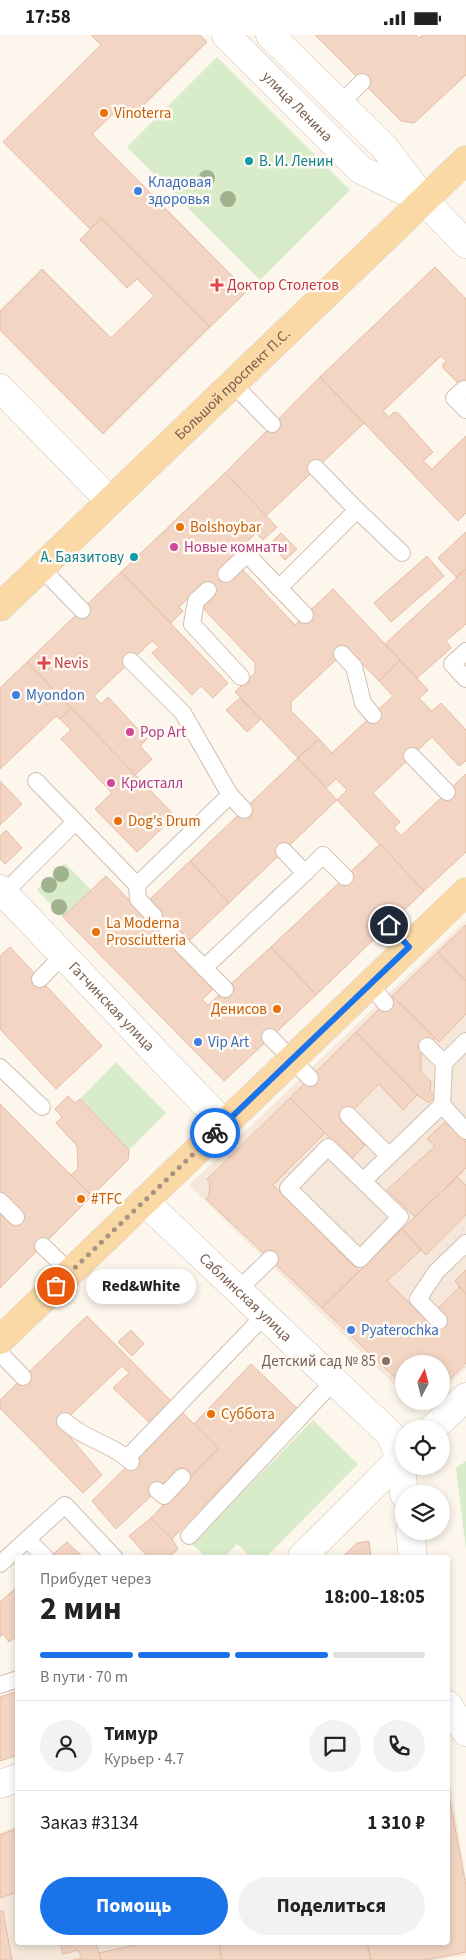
<!DOCTYPE html>
<html lang="ru">
<head>
<meta charset="utf-8">
<style>
	:root { --surface:#fff; --page:#f2f2f2; --text:#222; --muted:#767676; --line:#e0e0e0; --accent:#1a73e8 }
	body { margin:0; font-family:"Source Sans 3",sans-serif; background:var(--page); color:var(--text); height:100vh; display:flex; flex-direction:column; font-size:19px; white-space:nowrap }
	* { box-sizing:border-box; margin:0 }
	p { font-size:16px; color:var(--muted) }
	.icon { flex:none; width:28px; height:28px; fill:none; stroke:currentColor; stroke-width:2; stroke-linecap:round; stroke-linejoin:round }
	.map { position:relative; flex:1; overflow:hidden }
	.details { position:absolute; left:15px; top:1520px; width:435px; height:390px; display:flex; flex-direction:column; background:var(--surface); border-radius:5px; box-shadow:0 2px 8px #0003 }
	.details>* { flex:none }
	.needle { width:32px; rotate:7deg }
	.controls { position:absolute; left:395px; top:1320px; display:grid; gap:10px }
	.controls a { display:grid; place-items:center; width:55px; height:55px; border-radius:50%; background:var(--surface); box-shadow:0 2px 8px #0003; font-size:25px }
	.pin { position:absolute; display:grid; place-items:center; width:42px; height:42px; color:#fff; margin:-21px; border:2px solid #fff; border-radius:50%; box-shadow:0 1px 5px #0007 }
	.courier { position:absolute; display:grid; place-items:center; width:50px; height:50px; margin:-25px; border:4px solid #1a73e8; border-radius:50%; background:#fff; color:#222; box-shadow:0 1px 6px #0007 }
	.bubble { position:absolute; height:35px; border-radius:18px; background:var(--surface); box-shadow:0 2px 8px #0003; font-size:16px; font-weight:700; line-height:35px; text-align:center }
	.head em { font-style:normal; font-weight:700 }
	.head div { display:flex; flex-direction:column-reverse }
	.head { display:flex; align-items:center; justify-content:space-between; height:85px; padding:0 25px }
	h1 { font-size:32px; font-weight:700; line-height:38px }
	.bar { display:grid; grid-template-columns:repeat(4,1fr); gap:8px 5px; align-content:center; height:60px; padding:0 25px }
	.bar i { height:6px; border-radius:4px; background:var(--line) }
	.bar .selected { background:var(--accent) }
	.bar p { grid-column:span 4 }
	.line { display:flex; align-items:center; gap:12px; padding:0 25px; border-top:1px solid var(--line) }
	.line div { flex:1 }
	.round { display:grid; place-items:center; flex:none; width:52px; height:52px; border-radius:26px; background:var(--page) }
	.primary-button { display:flex; gap:10px; margin-top:auto; padding:10px 25px }
	.primary-button a { flex:1; height:58px; border-radius:30px; background:var(--accent); color:#fff; font-size:20px; font-weight:700; line-height:58px; text-align:center }
	.primary-button a+a { background:var(--page); color:var(--text) }
	.status { display:flex; justify-content:space-between; align-items:center; height:35px; padding:0 25px; background:var(--surface); direction:ltr }
	.status svg { height:14px; fill:currentColor }
	.map>svg:first-child { display:block }
</style>
</head>
<body>
<div class="status"><b>17:58</b><svg viewBox="0 0 49 12"><path d="M0 12V9h3v3zM5 12V6h3v6zM10 12V3h3v9zM15 12V0h3v12zM26 1h20v11H26zM47 4h2v5h-2z"/></svg></div>
<div class="map">
<svg width="466" height="1925" viewBox="0 0 466 1925">
	<rect width="100%" height="100%" fill="#fdf6ec"/>
	<g fill="#f5e8da">
		<path d="M466,885V1333L441,1358V1329H404V1359L189,1150Z"/>
		<path d="M448,1734L466,1844V1920L439,1925H0V1798L17,1791L18,1908H448Z"/>
	</g>
	<g fill="#d8ecc9">
		<path d="M217,22L350,155L260,245L127,112Z"/>
		<path d="M65,828L91,855L63,882L37,855Z"/>
		<path d="M116,1027L166,1078L129,1115L80,1064Z"/>
		<path d="M313,1385L358,1429L266,1522H251L237,1509L224,1522H206L192,1509Z"/>
		<path d="M466,1426V1515L456,1433Z"/>
	</g>
	<g fill="#f3d5c3" stroke="#e6bba3">
		<path d="M91,0H200L207,7L132,82L121,71L92,99L247,256L210,292L101,183L90,194L3,107L101,10Z"/>
		<path d="M315,0H416L419,3L422,0H466V40L414,88L401,86Z"/>
		<path d="M101,183L210,292L103,399L0,295V276L42,234L111,303L154,261L137,244L127,253L80,205Z"/>
		<path d="M435,232L466,264V356L443,333V329L446,326L441,321L383,376L389,382L394,377L398,378L433,417L423,426L432,434L466,401V478L458,486L320,342Z"/>
		<path d="M320,342L364,388L266,481L225,438Z"/>
		<path d="M225,438L277,492L263,505L256,498L220,533L231,544L242,534L295,590L333,554L400,625L379,646L349,615L339,622L291,667V676L319,704L298,723L235,657L255,638V628L202,572L214,561L203,549L179,572L183,576L171,588L121,537Z"/>
		<path d="M466,497V534L456,542L438,523Z"/>
		<path d="M281,498L297,514L285,525L270,509Z"/>
		<path d="M427,521L444,541L391,587L374,568Z"/>
		<path d="M466,534V589L446,606L451,613L417,643L385,609Z"/>
		<path d="M121,537L228,648L213,663L201,651L192,660L152,618L159,612L152,606L94,661L101,669L108,662L147,704L140,711L152,724L135,740L27,627Z"/>
		<path d="M400,625L428,655L419,663L432,676L441,668L466,695V726L459,731L432,702L373,758L400,787L394,793L401,801L466,739V817L424,856L337,765L347,755L336,744L326,753L298,723L319,704L332,718L393,661L379,646Z"/>
		<path d="M27,627L71,673L60,684L56,681L0,734V653Z"/>
		<path d="M240,663L261,684L247,697L226,675Z"/>
		<path d="M71,673L175,781L137,817L95,774L112,758L61,704L71,695L60,684Z"/>
		<path d="M298,723L337,765L229,868L190,826Z"/>
		<path d="M0,746L22,769L0,790Z"/>
		<path d="M6,795L22,813L5,829L0,824V801Z"/>
		<path d="M380,809L424,856L316,960L271,912Z"/>
		<path d="M190,826L229,868L188,907L170,888L166,903L214,953L202,965L208,970L271,912L316,960L224,1046L63,882L106,841L152,889L149,865Z"/>
		<path d="M466,890V946L438,917Z"/>
		<path d="M10,912L102,1011L56,1054L0,994V921Z"/>
		<path d="M438,917L466,946V979L439,1007L392,961Z"/>
		<path d="M392,961L435,1003L421,1017V1037L431,1047L430,1056L436,1061L429,1068L417,1060L356,997Z"/>
		<path d="M356,997L417,1060L403,1075L379,1049L342,1086L365,1110L351,1124L290,1063Z"/>
		<path d="M68,1061L75,1068L80,1064L129,1115L128,1125L92,1161L71,1140L78,1134L77,1111L56,1088L62,1082L55,1074Z"/>
		<path d="M290,1063L325,1098L273,1150L359,1236L322,1273L206,1164L209,1160L210,1147L207,1144Z"/>
		<path d="M0,1069L92,1161L0,1253V1179L2,1178L21,1177L0,1155Z"/>
		<path d="M446,1086L466,1107V1133L415,1182L387,1155L435,1111L427,1104Z"/>
		<path d="M457,1142L466,1150V1180L426,1220L402,1194Z"/>
		<path d="M402,1194L421,1215L387,1246L433,1291L438,1273L459,1252L466,1259V1328L441,1353V1329H404V1351L322,1273Z"/>
		<path d="M466,1235V1259L455,1246Z"/>
		<path d="M87,1281L173,1368L152,1390L113,1353L129,1338L122,1331L60,1390L102,1440L83,1458L0,1373V1365Z"/>
		<path d="M131,1295L144,1309L132,1321L118,1307Z"/>
		<path d="M251,1329L297,1373L172,1504L151,1483L218,1413L193,1390Z"/>
		<path d="M182,1377L218,1413L191,1442L182,1432L116,1494L92,1466Z"/>
		<path d="M151,1483L172,1504L178,1514L169,1522H148L129,1501Z"/>
		<path d="M369,1506L371,1522H342L357,1508Z"/>
		<path d="M67,1507L83,1522H50Z"/>
		<path d="M18,1551V1600L9,1607L3,1599L0,1602V1567Z"/>
		<path d="M18,1656V1720L0,1726V1662Z"/>
		<path d="M448,1756L466,1851V1917L426,1925H371L367,1908H448Z"/>
		<path d="M18,1793V1857L0,1863V1800Z"/>
		<path d="M0,1876H3L12,1925H0Z"/>
		<path d="M60,1908H96L101,1925H73L82,1923L78,1915L63,1919Z"/>
		<path d="M144,1908H219L222,1925H101L99,1918Z"/>
		<path d="M219,1908H367L371,1925H222Z"/>
	</g>
	<g fill="none" stroke-linecap="round" stroke-linejoin="round">
		<g stroke="#d1beb0" stroke-width="18">
			<g id="lane">
				<path d="M340,69L362,47"/>
				<path d="M233,349L272,389"/>
				<path d="M464,354L454,363L466,375"/>
				<path d="M357,475L402,518"/>
				<path d="M41,533L82,575"/>
				<path d="M226,539L247,519L279,553L357,475L316,433"/>
				<path d="M279,553L305,580"/>
				<path d="M208,555L196,566L192,589L241,642"/>
				<path d="M466,616L452,629L466,644"/>
				<path d="M342,619L354,632L363,668L373,680"/>
				<path d="M131,626L183,678L230,760"/>
				<path d="M412,721L447,757"/>
				<path d="M36,746L137,850L138,864L154,881"/>
				<path d="M284,816L305,838L323,820L345,842"/>
				<path d="M137,850L230,760L244,775"/>
				<path d="M4,858L75,787"/>
				<path d="M389,890L409,912"/>
				<path d="M168,896L225,954"/>
				<path d="M204,933L305,838"/>
				<path d="M40,944L63,920"/>
				<path d="M370,949L385,968"/>
				<path d="M270,1002L310,1043"/>
				<path d="M427,1011L444,1028"/>
				<path d="M0,1032L42,1072"/>
				<path d="M442,1070L444,1028L466,1006"/>
				<path d="M348,1080L388,1120"/>
				<path d="M363,1146L328,1112L288,1153L360,1224L400,1182L363,1146L442,1070L466,1096"/>
				<path d="M0,1166L16,1182"/>
				<path d="M43,1211L70,1237"/>
				<path d="M238,1255L270,1224"/>
				<path d="M439,1286L418,1264L436,1237L466,1208"/>
				<path d="M0,1318L23,1342"/>
				<path d="M65,1386C83,1404 113,1409 131,1427"/>
				<path d="M127,1423L265,1280"/>
				<path d="M157,1455L164,1461L182,1442"/>
				<path d="M189,1501L334,1346"/>
				<path d="M27,1504L45,1522"/>
				<path d="M0,1529L65,1470L114,1522"/>
				<path d="M0,1650L18,1644"/>
			</g>
		</g>
		<g stroke="#d1beb0" stroke-width="29">
			<g id="street">
				<path d="M0,353L110,466"/>
				<path id="s1" d="M0,854L224,1089"/>
				<path id="s2" d="M144,1166L390,1399L400,1423L404,1459"/>
				<path d="M432,1394L466,1362"/>
				<path d="M410,1496L413,1522"/>
				<path d="M302,1522L404,1420"/>
				<path d="M448,1670L466,1697"/>
				<path d="M0,1749L18,1743"/>
			</g>
		</g>
		<g stroke="#d6c0b0" stroke-width="29">
			<g id="secondary">
				<path id="s3" d="M226,0L361,135L421,164"/>
				<path d="M270,0L384,112L425,166L466,209"/>
			</g>
		</g>
		<g stroke="#dad1cd" stroke-width="29">
			<g id="primary">
				<path id="s4" d="M0,572L466,125"/>
				<path d="M0,1305L466,857"/>
			</g>
		</g>
		<use href="#lane" stroke="#fff" stroke-width="16"/>
		<use href="#street" stroke="#fff" stroke-width="28"/>
		<use href="#secondary" stroke="#fff" stroke-width="28"/>
		<use href="#primary" stroke="#fbd9a5" stroke-width="28"/>
	</g>
	<g fill="#a0b28e">
		<circle cx="207" cy="143" r="8"/>
		<circle cx="228" cy="164" r="8"/>
		<circle cx="61" cy="839" r="8"/>
		<circle cx="49" cy="850" r="8"/>
		<circle cx="59" cy="872" r="8"/>
	</g>
	<g fill="none" stroke-linecap="round" stroke-linejoin="round">
		<path stroke="#a89285" stroke-width="5" stroke-dasharray="0 9" d="M56,1251L215,1098"/>
		<path stroke="#1a73e8" stroke-width="6" d="M215,1098L409,912L389,890"/>
	</g>
	<g fill="#e8710a" stroke="#fffaf3" stroke-width="2">
		<circle cx="104" cy="78" r="5"/>
		<circle cx="180" cy="492" r="5"/>
		<circle cx="118" cy="786" r="5"/>
		<circle cx="96" cy="897" r="5"/>
		<circle cx="277" cy="974" r="5"/>
		<circle cx="81" cy="1164" r="5"/>
		<circle cx="211" cy="1379" r="5"/>
	</g>
	<g fill="#0f9aa8" stroke="#fffaf3" stroke-width="2">
		<circle cx="249" cy="126" r="5"/>
		<circle cx="134" cy="522" r="5"/>
	</g>
	<g fill="#3f7fe0" stroke="#fffaf3" stroke-width="2">
		<circle cx="138" cy="156" r="5"/>
		<circle cx="16" cy="660" r="5"/>
		<circle cx="198" cy="1007" r="5"/>
		<circle cx="351" cy="1295" r="5"/>
	</g>
	<g fill="#e0444e" stroke="#fffaf3" stroke-width="2">
		<path d="M214.5 242.5h5v5h5v5h-5v5h-5v-5h-5v-5h5z"/>
		<path d="M41.5 620.5h5v5h5v5h-5v5h-5v-5h-5v-5h5z"/>
	</g>
	<g fill="#d1479c" stroke="#fffaf3" stroke-width="2">
		<circle cx="174" cy="512" r="5"/>
		<circle cx="130" cy="697" r="5"/>
		<circle cx="111" cy="748" r="5"/>
	</g>
	<circle fill="#8d6e63" stroke="#fffaf3" stroke-width="2" cx="386" cy="1326" r="5"/>
	<g text-anchor="middle" stroke-width="5" stroke-linejoin="round" paint-order="stroke">
		<g font-size="15" fill="#7a5c4d" stroke="#fffaf3">
			<text dy="5" stroke="none"><textPath href="#s3" startOffset="101">улица Ленина</textPath></text>
			<text dy="5" stroke="none"><textPath href="#s4" startOffset="322">Большой проспект П.С.</textPath></text>
			<text dy="5" stroke="none"><textPath href="#s1" startOffset="162">Гатчинская улица</textPath></text>
			<text dy="5" stroke="none"><textPath href="#s2" startOffset="140">Саблинская улица</textPath></text>
		</g>
		<g font-size="15" fill="#c56008" stroke="#fffaf3" text-anchor="start">
			<text x="114" y="83">Vinoterra</text>
			<text x="190" y="497">Bolshoybar</text>
			<text x="128" y="791">Dog's Drum</text>
			<text x="106" y="893">La Moderna<tspan x="106" dy="17">Prosciutteria</tspan></text>
			<text x="267" y="979" text-anchor="end">Денисов</text>
			<text x="91" y="1169">#TFC</text>
			<text x="221" y="1384">Суббота</text>
		</g>
		<g font-size="15" fill="#0d838f" stroke="#fffaf3" text-anchor="start">
			<text x="259" y="131">В. И. Ленин</text>
			<text x="124" y="527" text-anchor="end">А. Баязитову</text>
		</g>
		<g font-size="15" fill="#366cbe" stroke="#fffaf3" text-anchor="start">
			<text x="148" y="152">Кладовая<tspan x="148" dy="17">здоровья</tspan></text>
			<text x="26" y="665">Myondon</text>
			<text x="208" y="1012">Vip Art</text>
			<text x="361" y="1300">Pyaterochka</text>
		</g>
		<g font-size="15" fill="#be3a42" stroke="#fffaf3" text-anchor="start">
			<text x="227" y="255">Доктор Столетов</text>
			<text x="54" y="633">Nevis</text>
		</g>
		<g font-size="15" fill="#b23c85" stroke="#fffaf3" text-anchor="start">
			<text x="184" y="517">Новые комнаты</text>
			<text x="140" y="702">Pop Art</text>
			<text x="121" y="753">Кристалл</text>
		</g>
		<g font-size="15" fill="#785e54" stroke="#fffaf3" text-anchor="end">
			<text x="376" y="1331">Детский сад № 85</text>
		</g>
	</g>
</svg>
<div class="controls">
<a><svg class="needle" viewBox="-14 -14 28 28"><path d="M0-13l5 13h-10z" fill="#e53935"/><path d="M0 13l5-13h-10z" fill="#767676"/></svg></a>
<a><svg class="icon" aria-label="locate" viewBox="0 0 24 24"><circle cx="12" cy="12" r="6"/><path d="M12 2v4M12 18v4M2 12h4M18 12h4"/></svg></a>
<a><svg class="icon" aria-label="layers" viewBox="0 0 24 24"><path d="M12 4l9 5-9 5-9-5zM3 14l9 5 9-5"/></svg></a>
</div>
<div class="pin" style="left:56px;top:1251px;background:#ea580c"><svg class="icon" aria-label="bag" viewBox="0 0 24 24"><path d="M5 8h14l-1 12H6zM9 8a3 3 0 0 1 6 0"/></svg></div>
<div class="pin" style="left:389px;top:890px;background:#1f2937"><svg class="icon" aria-label="home" viewBox="0 0 24 24"><path d="M3 11l9-7 9 7M6 9v11h12V9"/></svg></div>
<div class="courier" style="left:215px;top:1098px"><svg class="icon" aria-label="bike" viewBox="0 0 24 24"><circle cx="6" cy="16" r="4"/><circle cx="18" cy="16" r="4"/><path d="M6 16l4-8h5l3 8M10 8l3 8H6M13 5h3"/></svg></div>
<div class="bubble" style="left:86px;top:1234px;width:110px">Red&amp;White</div>
<section class="details">
<div class="head"><div><h1>2 мин</h1><p>Прибудет через</p></div><em>18:00–18:05</em></div>
<div class="bar"><i class="selected"></i><i class="selected"></i><i class="selected"></i><i></i><p>В пути · 70 m</p></div>
<div class="line" style="height:90px"><a class="round"><svg class="icon" aria-label="person" viewBox="0 0 24 24"><circle cx="12" cy="8" r="4"/><path d="M4 21q1-7 8-7t8 7"/></svg></a><div><b>Тимур</b><p>Курьер · 4.7</p></div><a class="round"><svg class="icon" aria-label="chat" viewBox="0 0 24 24"><path d="M4 5h16v11H9l-5 4z"/></svg></a><a class="round"><svg class="icon" aria-label="phone" viewBox="0 0 24 24"><path d="M5 4h4l2 5-3 2q2 4 5 5l2-3 5 2v4C11 20 4 13 5 4z"/></svg></a></div>
<div class="line" style="height:65px"><div>Заказ #3134</div><b>1 310 ₽</b></div>
<div class="primary-button"><a>Помощь</a><a>Поделиться</a></div>
</section>
</div>
</body>
</html>
